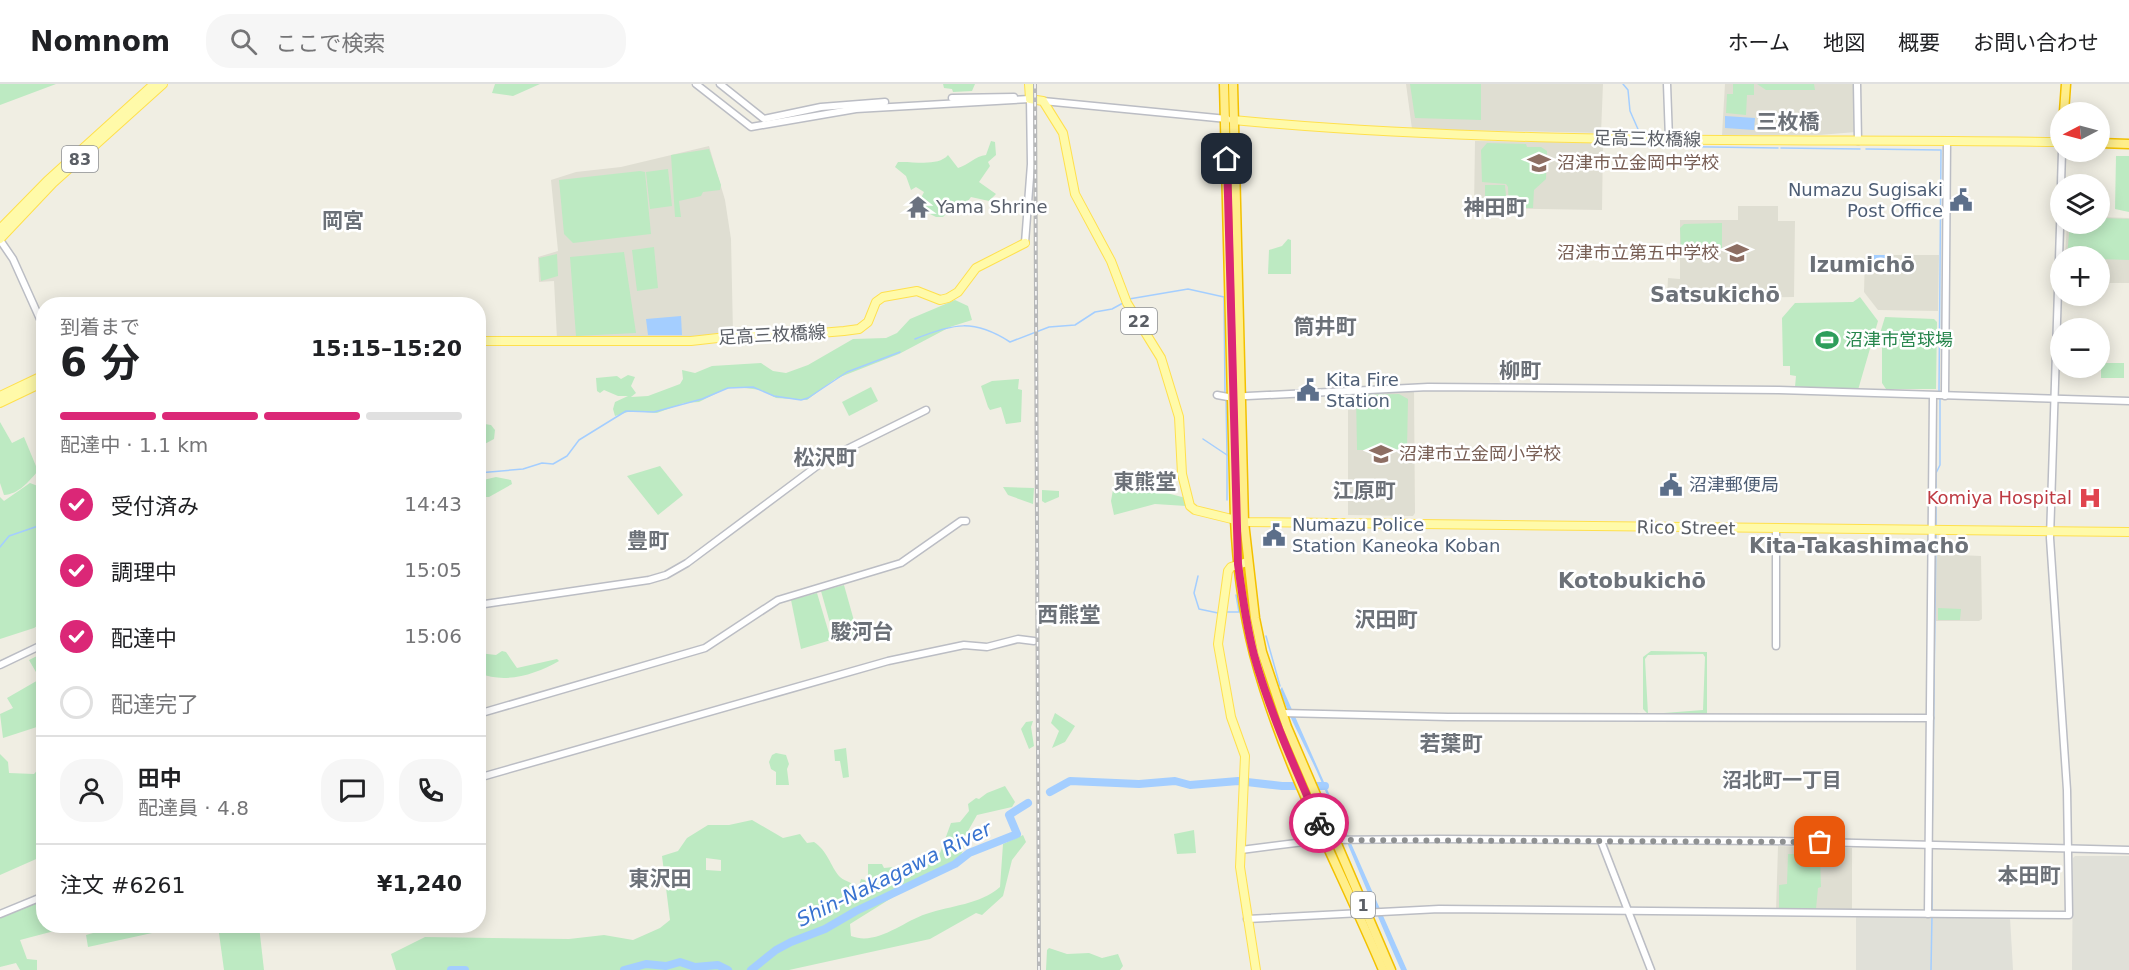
<!DOCTYPE html>
<html lang="ja">
<head>
<meta charset="utf-8">
<style>
	:root { --surface:#fff; --page:#f6f6f6; --text:#202124; --muted:#757577; --line:#e0e0e0; --accent:#db2777 }
	body { margin:0; font-family:"DejaVu Sans","Noto Sans JP",sans-serif; background:var(--page); color:var(--text); height:100vh; display:flex; flex-direction:column; font-size:22px; white-space:nowrap }
	* { box-sizing:border-box; margin:0 }
	p { font-size:20px; color:var(--muted) }
	.icon { flex:none; width:33px; height:33px; fill:none; stroke:currentColor; stroke-width:2; stroke-linecap:round; stroke-linejoin:round }
	.map { position:relative; flex:1; overflow:hidden }
	.panel { position:absolute; left:36px; top:213px; width:450px; height:636px; display:flex; flex-direction:column; background:var(--surface); border-radius:24px; box-shadow:0 3px 15px #0003 }
	.panel>* { flex:none }
	.needle { width:39px; rotate:264deg }
	.tools { position:absolute; left:2050px; top:18px; display:grid; gap:12px }
	.tools a { display:grid; place-items:center; width:60px; height:60px; border-radius:50%; background:var(--surface); box-shadow:0 3px 15px #0003; font-size:30px }
	.pin { position:absolute; display:grid; place-items:center; width:51px; height:51px; color:#fff; margin:-26px; border-radius:12px; box-shadow:0 3px 9px #0006 }
	.courier { position:absolute; display:grid; place-items:center; width:60px; height:60px; margin:-30px; border:4px solid #db2777; border-radius:50%; background:#fff; color:#222; box-shadow:0 2px 8px #0007 }
	.headline em { font-style:normal; font-weight:700 }
	.headline div { display:flex; flex-direction:column-reverse }
	.headline { display:flex; align-items:center; justify-content:space-between; height:102px; padding:0 24px }
	h1 { font-size:39px; font-weight:700; line-height:45px }
	.bar { display:grid; grid-template-columns:repeat(4,1fr); gap:9px 6px; align-content:center; height:72px; padding:0 24px }
	.bar i { height:8px; border-radius:4px; background:var(--line) }
	.bar .selected { background:var(--accent) }
	.bar p { grid-column:span 4 }
	.line { display:flex; align-items:center; gap:15px; padding:0 24px; border-top:2px solid var(--line) }
	.line div { flex:1 }
	.round { display:grid; place-items:center; flex:none; width:63px; height:63px; border-radius:24px; background:var(--page) }
	ol { padding:0 24px; list-style:none }
	li { display:flex; align-items:center; gap:18px; height:66px }
	li p { margin-inline-start:auto }
	li .icon { padding:6px; border-radius:50%; background:var(--accent); color:#fff; stroke-width:4 }
	li:last-child { color:var(--muted) }
	li i { width:33px; height:33px; border:3px solid var(--line); border-radius:50% }
	header { display:flex; align-items:center; gap:36px; box-sizing:border-box; height:84px; padding:0 30px; background:var(--surface); border-bottom:2px solid var(--line) }
	header strong { font-size:28px }
	nav { display:flex; gap:33px; margin-inline-start:auto; font-size:21px }
	.search { width:420px; height:54px; background:var(--page); display:flex; align-items:center; gap:15px; box-sizing:border-box; padding:0 21px; border-radius:24px; color:var(--muted); font-size:22px }
	.map>svg:first-child { display:block }
</style>
</head>
<body>
<header>
<strong>Nomnom</strong>
<div class="search"><svg class="icon" aria-label="search" viewBox="0 0 24 24"><circle cx="10" cy="10" r="6"/><path d="M15 15l6 6"/></svg>ここで検索</div>
<nav><a>ホーム</a><a>地図</a><a>概要</a><a>お問い合わせ</a></nav>
</header>
<div class="map">
<svg width="2129" height="886" viewBox="0 0 2129 886">
	<rect width="100%" height="100%" fill="#f0eee3"/>
	<g fill="#e0e0d8">
		<path d="M2075,772H2129V886H2072L2073,774Z"/>
		<path d="M1856,833L2010,834L2013,886H1856Z"/>
	</g>
	<g fill="#dfded2">
		<path d="M1406,0H1603L1601,49L1412,45Z"/>
		<path d="M1725,0H1855L1856,48L1819,51H1722Z"/>
		<path d="M1475,57L1603,58L1602,126L1474,124Z"/>
		<path d="M709,62L725,116L731,155L733,249L690,253L557,255L554,197L539,198L538,173L558,167L551,96L576,88L621,83Z"/>
		<path d="M1738,122H1778V137H1795L1794,213L1667,214L1668,194L1680,195V136H1738Z"/>
		<path d="M2100,133L2129,134V199H2100V172H2065L2067,140H2100Z"/>
		<path d="M1865,171H1939L1938,227L1878,226L1864,208Z"/>
		<path d="M1414,307L1415,429L1413,432L1348,431V310Z"/>
		<path d="M1936,470L1981,472L1982,535L1979,537H1936Z"/>
		<path d="M1778,762L1852,764V826H1776Z"/>
	</g>
	<g fill="#bdeac2" fill-rule="evenodd">
		<path d="M0,0H56L0,21Z"/>
		<path d="M495,0H540L513,12L492,9Z"/>
		<path d="M943,0H975L972,7L953,8L952,5L944,4Z"/>
		<path d="M1410,0H1481V36L1415,34Z"/>
		<path d="M1733,0H1754V11H1747L1746,31L1726,29L1727,10H1733Z"/>
		<path d="M1757,0H1814L1815,6H1766Z"/>
		<path d="M991,57L995,58L996,71L988,78L990,82L979,98L996,110L989,117L971,113L964,122L951,125L943,133H936L920,125V116L924,108L916,103L911,106L906,92L895,83L898,78C914,77 938,83 948,71L958,84C969,81 975,72 986,71Z"/>
		<path d="M1487,59L1526,60L1527,63H1541L1547,67L1546,95L1534,106L1533,124H1509L1508,103L1506,100L1482,98L1481,66Z"/>
		<path d="M709,65L721,101L720,106L703,108L701,112L679,117L681,133H675L671,71Z"/>
		<path d="M2116,72H2129V128L2115,125Z"/>
		<path d="M668,85L672,122L650,125L646,88Z"/>
		<path d="M640,87L645,88L651,150L573,159L564,150L559,96Z"/>
		<path d="M1485,101H1505L1507,123H1485Z"/>
		<path d="M2100,134L2129,135V176L2100,175V172H2067L2070,140H2100Z"/>
		<path d="M1722,139V166H1681L1680,144L1684,140Z"/>
		<path d="M1288,155L1291,156V190H1268L1269,166L1282,162Z"/>
		<path d="M654,163L658,204L637,207L632,166Z"/>
		<path d="M624,168L636,249L576,252L570,173Z"/>
		<path d="M557,170L558,192L541,197L539,174Z"/>
		<path d="M1860,213L1878,237L1858,306L1795,303L1796,292L1790,291V282H1783L1782,234L1795,219L1853,218Z"/>
		<path d="M955,216L968,222L972,236L950,243L899,270L835,295L807,316L776,314L761,306L736,303L725,305L699,318L684,319L657,329L631,327L615,332L613,325L615,318L628,312H618L604,306L600,309L597,307L596,294L617,292L621,295L628,291L635,293L631,302L636,309L631,313L648,312L680,300L683,295L682,286L695,289L712,282L761,279L773,287L786,289L808,281L853,255L886,254L897,249L910,235Z"/>
		<path d="M1885,233L1934,235L1937,238L1936,305H1886L1882,299V258L1878,256Z"/>
		<rect x="2101" y="279" width="23" height="15"/>
		<path d="M1019,295L1018,305L1022,306L1021,338L1006,340L1001,323L990,326L988,323L981,302L992,297Z"/>
		<path d="M871,303L878,317L849,332L842,318Z"/>
		<path d="M1399,310L1408,315L1407,366H1357L1356,311Z"/>
		<path d="M0,338L12,359L24,353L38,387C28,398 19,410 4,411L0,399Z"/>
		<path d="M478,339L491,341L495,346L494,355L479,363Z"/>
		<path d="M660,382L683,411L658,431L627,392Z"/>
		<path d="M496,393L511,396L512,400L489,413H479V397Z"/>
		<path d="M30,399L43,404V538L34,544L0,555V413L4,417Z"/>
		<path d="M1114,400L1143,408L1146,407L1147,404L1186,414V422L1155,420L1114,431L1111,417Z"/>
		<path d="M1003,403L1034,404L1033,420L1008,411Z"/>
		<path d="M1042,406L1059,407V413L1045,419L1042,417Z"/>
		<path d="M844,501L858,551L835,557L821,507Z"/>
		<path d="M817,509L831,556L801,565L791,516Z"/>
		<path d="M1938,524L1961,525L1960,536H1938Z"/>
		<path d="M502,567L506,568L517,584L557,575L559,577C535,591 504,600 479,589V569L496,571Z"/>
		<path d="M1651,567L1707,568V631L1651,630L1703,626L1705,573L1703,570L1648,571L1645,575L1648,630L1643,625V573Z"/>
		<path d="M43,569V641L3,654L0,630L13,624L7,614L40,595L29,576Z"/>
		<path d="M1055,629L1075,642L1065,658L1052,664L1059,647L1051,639Z"/>
		<path d="M1033,637L1031,643L1034,662L1029,665L1021,645L1026,638Z"/>
		<path d="M846,664L849,693L843,694L840,677H835L834,666Z"/>
		<path d="M776,669L786,671L789,680L787,685L789,701H776V688L771,685L769,678L772,671Z"/>
		<path d="M0,670L8,678L9,689L34,690L44,679L43,772L0,791Z"/>
		<path d="M1005,702L1015,718L1012,723L977,731L963,756L964,764L957,780L906,805L850,840L851,852C877,862 902,838 926,830C952,821 979,821 1000,803L1003,760L1023,751L1026,758L1012,776L1003,812L982,831L976,829L930,855L789,886H396L391,870L425,853L569,855L604,851L633,856L660,844L670,836L662,772L678,767L687,754L708,741H729L752,736L783,754L800,750L807,759L814,758C828,767 830,782 840,793C846,798 852,798 857,803L859,802L861,795L865,796L868,803V780H882L884,784L894,783L896,788L902,785L903,778L917,779L940,769L951,739L960,738L969,727L968,720L976,714L979,715L987,709ZM706,774L721,776V787L706,786Z"/>
		<path d="M1194,746L1196,769L1177,770L1174,750Z"/>
		<path d="M1788,770H1820L1821,803L1818,804L1816,825H1779V801L1787,800Z"/>
		<path d="M43,814L44,842H175V844L88,863L86,851L93,849L58,846L20,856L27,875L37,876V886H20L16,879L0,883V830Z"/>
		<path d="M218,842H259L264,886H224Z"/>
		<path d="M1049,864L1067,870L1089,869L1102,874L1118,870L1123,882L1120,886H1046L1047,866Z"/>
	</g>
	<g fill="#a4ceff">
		<path d="M1725,32L1755,34L1754,46L1725,44Z"/>
		<rect x="1866" y="171" width="24" height="8"/>
		<path d="M681,232L682,251H648L646,235Z"/>
		<path d="M1282,603L1407,886H1401C1373,823 1348,759 1321,697C1308,666 1290,637 1280,606Z"/>
	</g>
	<g fill="none" stroke-linecap="round" stroke-linejoin="round">
		<g stroke="#a4ceff" stroke-width="1.5">
			<path d="M1623,0L1628,6L1630,27L1641,52"/>
			<path d="M1644,60L1645,62L1778,64"/>
			<path d="M1781,64L1860,65"/>
			<path d="M1866,65L1941,66L1939,308"/>
			<path d="M1129,215L1188,205L1224,213L1225,309"/>
			<path d="M915,255C954,239 974,235 1010,258L1049,243L1075,241L1095,228L1112,225L1123,219"/>
			<path d="M1226,314L1227,371"/>
			<path d="M1203,355L1227,371V416"/>
			<path d="M478,389L523,385L542,379L553,380L567,372L579,356L626,327L654,328L702,315L728,304L753,303L774,312L801,316L808,314L847,288L900,268"/>
			<path d="M1936,442V389L1940,381V313"/>
			<path d="M0,463L9,452L44,440"/>
			<path d="M1198,492L1194,509L1199,525L1218,529"/>
			<path d="M1225,528H1239L1236,511"/>
			<path d="M1266,552L1280,602"/>
			<path d="M1932,760L1936,450"/>
			<path d="M1932,826V765"/>
			<path d="M1931,886L1932,831"/>
		</g>
		<g stroke="#a4ceff" stroke-width="8">
			<path d="M1050,708L1070,697L1139,700L1175,697L1190,701L1238,697L1282,702H1325"/>
			<path d="M451,886H465"/>
			<path d="M624,886L646,880L666,882L680,878L695,883L718,881L728,886"/>
			<path d="M751,886L776,866L791,858L825,845L856,827L955,780L969,769L1017,750L1009,731L1028,719"/>
		</g>
		<g stroke="#bbbdc4" stroke-width="9">
			<g id="minor">
				<path d="M696,0L751,43L856,25L1030,15"/>
				<path d="M720,0L764,35L821,23L885,18"/>
				<path d="M1667,0L1669,55"/>
				<path d="M1857,0L1858,57"/>
				<path d="M952,14L1014,13"/>
				<path d="M1043,17L1227,35"/>
				<path d="M2061,100L2062,68"/>
				<path d="M0,156L13,175L44,244"/>
				<path d="M1025,159L1031,80L1030,15"/>
				<path d="M1217,311L1228,313L1428,303L1779,306L2129,317"/>
				<path d="M1945,312L1947,57"/>
				<path d="M1776,445V562"/>
				<path d="M478,521L649,496L666,491L687,479L825,376L926,326"/>
				<path d="M0,581L44,560"/>
				<path d="M1282,629L1448,633L1930,634"/>
				<path d="M478,630L705,564L778,516L901,479L961,437H966"/>
				<path d="M478,694L888,577L964,561L987,563L1018,555L1034,557"/>
				<path d="M1601,757L1651,886"/>
				<path d="M1241,766L1320,756L1439,755L1775,757L2129,766"/>
				<path d="M0,830L44,812"/>
				<path d="M1928,830L1933,312"/>
				<path d="M1247,835L1439,825L2069,831L2067,706L2050,454L2061,113"/>
			</g>
		</g>
		<g stroke="#ffe04d" stroke-width="10">
			<g id="major">
				<path d="M1029,0L1030,15L1043,17L1063,49L1075,110L1111,177L1127,219L1161,274L1179,333L1182,390L1190,422L1195,426L1244,438L2129,448"/>
				<path d="M1233,36C1508,62 1785,54 2061,58"/>
				<path d="M0,145L47,97L154,0"/>
				<path d="M0,155L53,99L163,0"/>
				<path d="M478,257H691L762,249L796,251L844,247L859,245L868,238L876,218L883,213L917,207L940,216L948,214L958,208L976,184L1025,159"/>
				<path d="M0,312L44,291"/>
				<path d="M0,319L44,298"/>
				<path d="M1247,478L1231,483L1228,487L1218,560L1231,633L1245,672L1240,783L1256,886"/>
			</g>
		</g>
		<g stroke="#f3c100" stroke-width="11">
			<g id="highway">
				<path d="M1224,0L1235,435C1237,481 1243,526 1254,570C1283,680 1339,782 1383,886"/>
				<path d="M1233,0L1244,438L1255,534L1262,568L1287,643L1391,886"/>
				<path d="M2064,28L2066,0"/>
				<path d="M2100,59L2129,60"/>
			</g>
		</g>
		<use href="#minor" stroke="#fff" stroke-width="6"/>
		<use href="#major" stroke="#fffaa9" stroke-width="8"/>
		<use href="#highway" stroke="#ffee8b" stroke-width="8"/>
		<g stroke="#b7b8b9" stroke-width="4">
			<path id="rail" d="M1035,0L1039,886"/>
		</g>
		<use href="#rail" stroke="#fff" stroke-width="1.5" stroke-dasharray="4.5" stroke-linecap="butt"/>
	</g>
	<g fill="none" stroke-linecap="round" stroke-linejoin="round">
		<path stroke="#8f9192" stroke-width="6" stroke-dasharray="0 10.8" d="M1319,739L1326,756L1820,758"/>
		<path stroke="#db2777" stroke-width="8" d="M1227,75L1238,480C1242,510 1246,541 1254,571C1270,629 1295,684 1319,739"/>
	</g>
	<defs>
		<g id="school-bare" transform="scale(1.8)"><path d="M0-5L7-2L0 1L-7-2ZM-4 1L0 2.5L4 1V4Q0 6-4 4Z" fill="#8d6e63" stroke="#fff" stroke-width="2.5" paint-order="stroke"/></g>
		<g id="civic-bare" transform="scale(1.8)"><path d="M-.6-6.5H3V-4.5H.6V-3L4-1V1h2V6H-6V1h2V-1L-.6-3ZM-1.2 2.5V6h2.4V2.5Z" fill="#5c6f8a" stroke="#fff" stroke-width="2.5" paint-order="stroke"/></g>
		<g id="temple-bare" transform="scale(1.8)"><path d="M0-6L5-2H3V0L6.5 2.5H4V6H1.5V3h-3V6H-4V2.5H-6.5L-3 0V-2H-5Z" fill="#6b7280" stroke="#fff" stroke-width="2.5" paint-order="stroke"/></g>
		<g id="stadium-bare" transform="scale(1.8)"><path d="M0-5a6.5 5 0 1 0 0 10a6.5 5 0 1 0 0-10ZM-3.5-1.8h7v3.6h-7Z" fill="#2e9e5b" stroke="#fff" stroke-width="2.5" paint-order="stroke"/></g>
		<g id="hospital-bare" transform="scale(1.8)"><path d="M-5-5h3v3.5h4V-5h3V5h-3V1.5h-4V5h-3Z" fill="#e0444e" stroke="#fff" stroke-width="2.5" paint-order="stroke"/></g>
	</defs>
	<g fill-rule="evenodd">
		<use href="#school-bare" x="1539" y="79"/>
		<use href="#civic-bare" x="1961" y="116"/>
		<use href="#temple-bare" x="918" y="123"/>
		<use href="#school-bare" x="1737" y="169"/>
		<use href="#stadium-bare" x="1827" y="256"/>
		<use href="#civic-bare" x="1308" y="306"/>
		<use href="#school-bare" x="1381" y="370"/>
		<use href="#civic-bare" x="1671" y="401"/>
		<use href="#hospital-bare" x="2090" y="414"/>
		<use href="#civic-bare" x="1274" y="451"/>
	</g>
	<g text-anchor="middle" stroke-width="5" stroke-linejoin="round" paint-order="stroke">
		<g fill="#fff" stroke="#8c8f94" stroke-width="1.5">
			<rect x="62" y="62" width="36" height="26" rx="4.5"/>
			<rect x="1121" y="224" width="36" height="26" rx="4.5"/>
			<rect x="1351" y="808" width="24" height="26" rx="4.5"/>
		</g>
		<g font-size="16" font-weight="bold" fill="#5b5f66">
			<text x="80" y="81">83</text>
			<text x="1139" y="243">22</text>
			<text x="1363" y="827">1</text>
		</g>
		<g font-size="18" fill="#5b5f66" stroke="#fff">
			<text transform="translate(1647 55) rotate(1)" y="6">足高三枚橋線</text>
			<text transform="translate(772 251) rotate(-3)" y="6">足高三枚橋線</text>
			<text transform="translate(1686 444) rotate(1)" y="6">Rico Street</text>
		</g>
		<g font-size="18" fill="#785e54" stroke="#fff" text-anchor="start">
			<text x="1557" y="85">沼津市立金岡中学校</text>
			<text x="1719" y="175" text-anchor="end">沼津市立第五中学校</text>
			<text x="1399" y="376">沼津市立金岡小学校</text>
		</g>
		<g font-size="18" fill="#4e5e75" stroke="#fff" text-anchor="start">
			<text x="1943" y="112" text-anchor="end">Numazu Sugisaki<tspan x="1943" dy="21">Post Office</tspan></text>
			<text x="1326" y="302">Kita Fire<tspan x="1326" dy="21">Station</tspan></text>
			<text x="1689" y="407">沼津郵便局</text>
			<text x="1292" y="447">Numazu Police<tspan x="1292" dy="21">Station Kaneoka Koban</tspan></text>
		</g>
		<g font-size="18" fill="#5b616d" stroke="#fff" text-anchor="start">
			<text x="936" y="129">Yama Shrine</text>
		</g>
		<g font-size="18" fill="#27864d" stroke="#fff" text-anchor="start">
			<text x="1845" y="262">沼津市営球場</text>
		</g>
		<g font-size="18" fill="#be3a42" stroke="#fff" text-anchor="end">
			<text x="2072" y="420">Komiya Hospital</text>
		</g>
		<g font-size="20" font-weight="bold" fill="#6c7178" stroke="#fff">
			<text x="1782" y="703">沼北町一丁目</text>
		</g>
		<g font-size="20" font-style="italic" fill="#3973d0" stroke="#fff">
			<text transform="translate(894 790) rotate(-26)" y="7">Shin-Nakagawa River</text>
		</g>
		<g font-size="21" font-weight="bold" fill="#6c7178" stroke="#fff">
			<text x="1788" y="45">三枚橋</text>
			<text x="1495" y="131">神田町</text>
			<text x="343" y="144">岡宮</text>
			<text x="1862" y="188">Izumichō</text>
			<text x="1715" y="218">Satsukichō</text>
			<text x="1325" y="250">筒井町</text>
			<text x="1520" y="294">柳町</text>
			<text x="825" y="381">松沢町</text>
			<text x="1145" y="405">東熊堂</text>
			<text x="1364" y="414">江原町</text>
			<text x="648" y="464">豊町</text>
			<text x="1859" y="469">Kita-Takashimachō</text>
			<text x="1632" y="504">Kotobukichō</text>
			<text x="1069" y="538">西熊堂</text>
			<text x="1386" y="543">沢田町</text>
			<text x="862" y="555">駿河台</text>
			<text x="1451" y="667">若葉町</text>
			<text x="2029" y="799">本田町</text>
			<text x="660" y="802">東沢田</text>
		</g>
	</g>
</svg>
<div class="tools">
<a><svg class="needle" viewBox="-14 -14 28 28"><path d="M0-13l5 13h-10z" fill="#e53935"/><path d="M0 13l5-13h-10z" fill="#757577"/></svg></a>
<a><svg class="icon" aria-label="layers" viewBox="0 0 24 24"><path d="M12 4l9 5-9 5-9-5zM3 14l9 5 9-5"/></svg></a>
<a>+</a>
<a>−</a>
</div>
<div class="pin" style="left:1820px;top:758px;background:#ea580c"><svg class="icon" aria-label="bag" viewBox="0 0 24 24"><path d="M5 8h14l-1 12H6zM9 8a3 3 0 0 1 6 0"/></svg></div>
<div class="pin" style="left:1227px;top:75px;background:#1f2937"><svg class="icon" aria-label="home" viewBox="0 0 24 24"><path d="M3 11l9-7 9 7M6 9v11h12V9"/></svg></div>
<div class="courier" style="left:1319px;top:739px"><svg class="icon" aria-label="bike" viewBox="0 0 24 24"><circle cx="6" cy="16" r="4"/><circle cx="18" cy="16" r="4"/><path d="M6 16l4-8h5l3 8M10 8l3 8H6M13 5h3"/></svg></div>
<section class="panel">
<div class="headline"><div><h1>6 分</h1><p>到着まで</p></div><em>15:15–15:20</em></div>
<div class="bar"><i class="selected"></i><i class="selected"></i><i class="selected"></i><i></i><p>配達中 · 1.1 km</p></div>
<ol>
<li><svg class="icon" aria-label="check" viewBox="0 0 24 24"><path d="M5 12l5 5 9-10"/></svg>受付済み<p>14:43</p></li>
<li><svg class="icon" aria-label="check" viewBox="0 0 24 24"><path d="M5 12l5 5 9-10"/></svg>調理中<p>15:05</p></li>
<li><svg class="icon" aria-label="check" viewBox="0 0 24 24"><path d="M5 12l5 5 9-10"/></svg>配達中<p>15:06</p></li>
<li><i></i>配達完了</li>
</ol>
<div class="line" style="height:108px"><a class="round"><svg class="icon" aria-label="person" viewBox="0 0 24 24"><circle cx="12" cy="8" r="4"/><path d="M4 21q1-7 8-7t8 7"/></svg></a><div><b>田中</b><p>配達員 · 4.8</p></div><a class="round"><svg class="icon" aria-label="chat" viewBox="0 0 24 24"><path d="M4 5h16v11H9l-5 4z"/></svg></a><a class="round"><svg class="icon" aria-label="phone" viewBox="0 0 24 24"><path d="M5 4h4l2 5-3 2q2 4 5 5l2-3 5 2v4C11 20 4 13 5 4z"/></svg></a></div>
<div class="line" style="height:78px"><div>注文 #6261</div><b>¥1,240</b></div>
</section>
</div>
</body>
</html>
